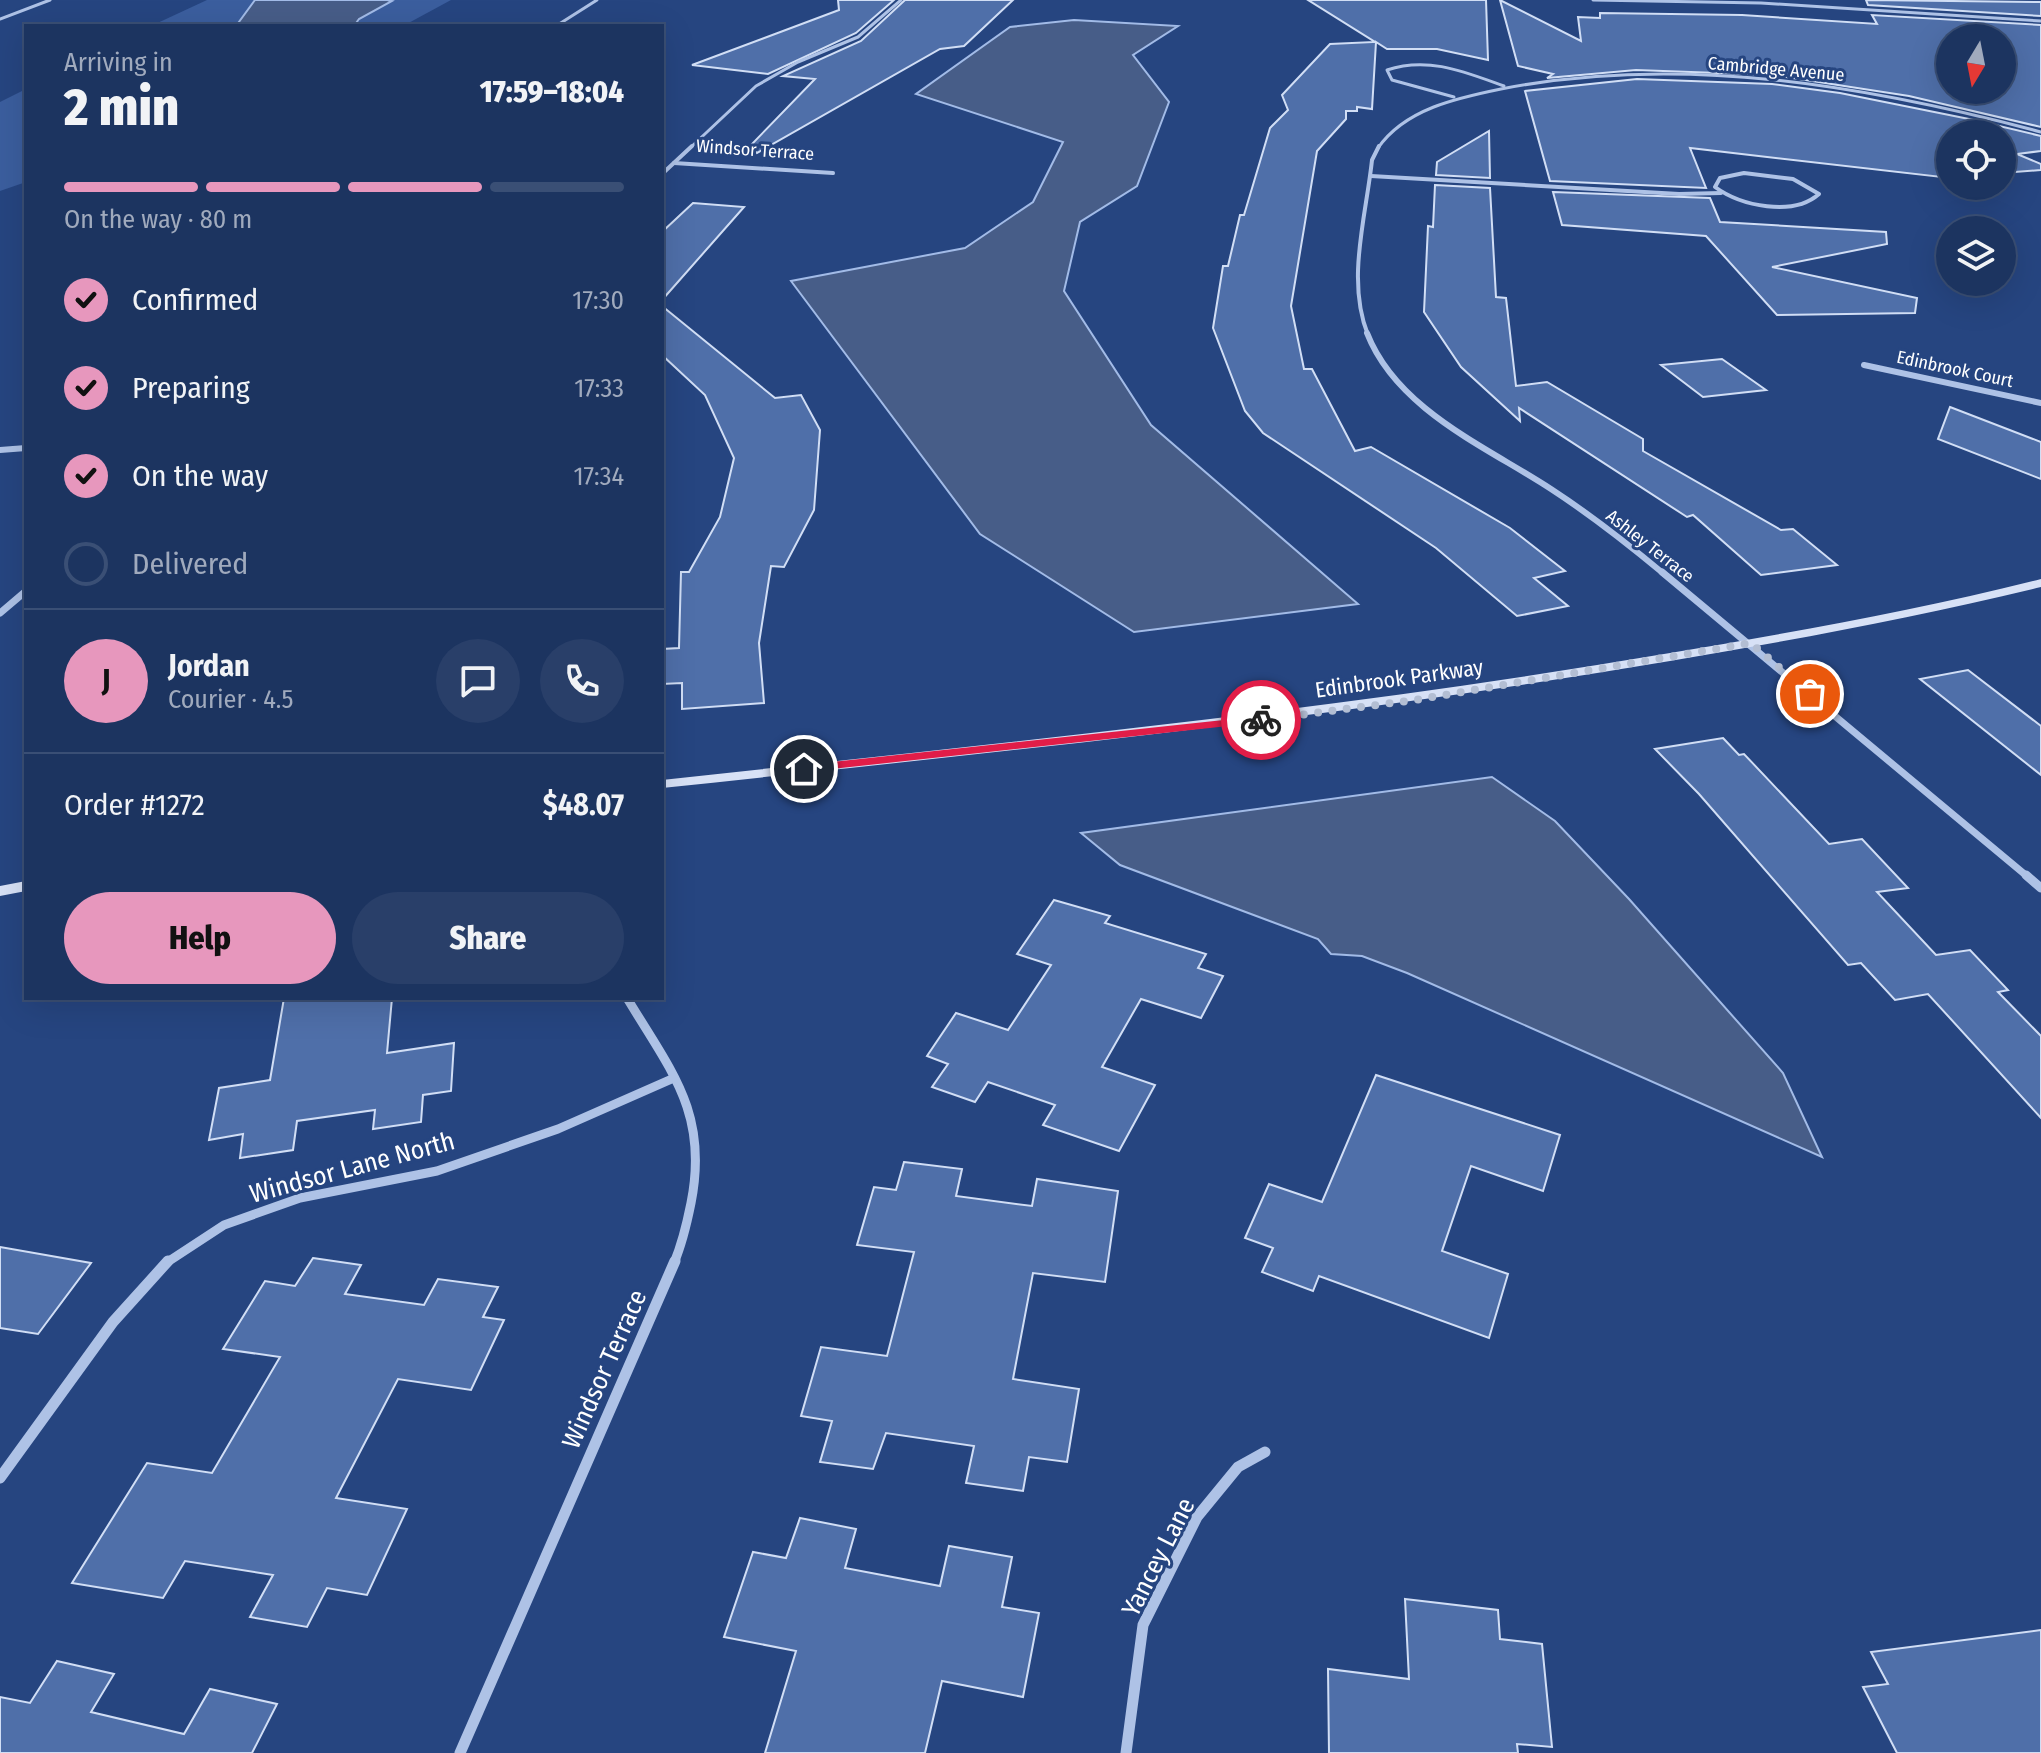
<!DOCTYPE html>
<html lang="en">
<head>
<meta charset="utf-8">
<style>
	:root { --surface:#1c3460; --page:#293f69; --text:#f1f3f6; --muted:#a0aabd; --line:#3a4f75; --accent:#e797bd }
	body { margin:0; font-family:"Fira Sans Condensed",sans-serif; background:var(--page); color:var(--text); height:100vh; display:flex; flex-direction:column; font-size:30px; white-space:nowrap }
	* { box-sizing:border-box; margin:0 }
	p { font-size:26px; color:var(--muted) }
	.icon { flex:none; width:44px; height:44px; fill:none; stroke:currentColor; stroke-width:2; stroke-linecap:round; stroke-linejoin:round }
	.map { position:relative; flex:1; overflow:hidden }
	.panel { position:absolute; left:24px; top:24px; width:640px; height:976px; display:flex; flex-direction:column; background:var(--surface); border-radius:0px; box-shadow:0 8px 32px #0002,0 0 0 2px var(--line) }
	.panel>* { flex:none }
	.needle { width:52px; rotate:190deg }
	.tools { position:absolute; left:1936px; top:24px; display:grid; gap:16px }
	.tools a { display:grid; place-items:center; width:80px; height:80px; border-radius:50%; background:var(--surface); box-shadow:0 8px 32px #0002,0 0 0 2px var(--line); font-size:40px }
	.pin { position:absolute; display:grid; place-items:center; width:68px; height:68px; color:#fff; margin:-34px; border:4px solid #fff; border-radius:50%; box-shadow:0 2px 8px #0007 }
	.courier { position:absolute; display:grid; place-items:center; width:80px; height:80px; margin:-40px; border:6px solid #e11d48; border-radius:50%; background:#fff; color:#222; box-shadow:0 2px 10px #0007 }
	.headline em { font-style:normal; font-weight:800 }
	.headline div { display:flex; flex-direction:column-reverse }
	.headline { display:flex; align-items:center; justify-content:space-between; height:136px; padding:0 40px }
	h1 { font-size:52px; font-weight:800; line-height:60px }
	.bar { display:grid; grid-template-columns:repeat(4,1fr); gap:12px 8px; align-content:center; height:96px; padding:0 40px }
	.bar i { height:10px; border-radius:6px; background:var(--line) }
	.bar .active { background:var(--accent) }
	.bar p { grid-column:span 4 }
	.line { display:flex; align-items:center; gap:20px; padding:0 40px; border-top:2px solid var(--line) }
	.line div { flex:1 }
	.round { display:grid; place-items:center; flex:none; width:84px; height:84px; border-radius:42px; background:var(--page) }
	ol { padding:0 40px; list-style:none }
	li { display:flex; align-items:center; gap:24px; height:88px }
	li p { margin-inline-start:auto }
	li .icon { padding:8px; border-radius:50%; background:var(--accent); color:#111; stroke-width:4 }
	li:last-child { color:var(--muted) }
	li i { width:44px; height:44px; border:4px solid var(--line); border-radius:50% }
	.action { display:flex; gap:16px; margin-top:auto; padding:16px 40px }
	.action a { flex:1; height:92px; border-radius:48px; background:var(--accent); color:#111; font-size:32px; font-weight:800; line-height:92px; text-align:center }
	.action a+a { background:var(--page); color:var(--text) }
	.map>svg:first-child { display:block }
</style>
</head>
<body>
<div class="map">
<svg width="2041" height="1753" viewBox="0 0 2041 1753">
	<rect width="100%" height="100%" fill="#264580"/>
	<g fill="#3b5e9e">
		<path d="M207,0H451L403,26H151Z"/>
		<path d="M26,89V182L0,191V102Z"/>
	</g>
	<g fill="#475d88" stroke="#a2bbe7" stroke-width="2">
		<path d="M255,0H387L392,1L359,19L354,26H236Z"/>
		<path d="M1074,20L1178,26L1133,55L1169,102L1137,186L1080,222L1064,291L1151,425L1358,604L1134,632L980,534L791,281L965,248L1033,202L1063,142L916,94L1010,27Z"/>
		<path d="M1492,777L1555,821L1629,899L1783,1073L1822,1157L1407,973L1362,956L1331,954L1318,939L1120,865L1081,833Z"/>
	</g>
	<g fill="#4f6fa9" stroke="#d1def5" stroke-width="2" fill-rule="evenodd">
		<path d="M838,0H894L856,33L768,74L692,65L839,10Z"/>
		<path d="M905,0H1013L964,46L940,49L757,153L751,145L815,79L783,76L861,41Z"/>
		<path d="M1308,0H1486L1488,60L1437,49H1387L1376,42L1372,109L1357,107V111H1346V119L1317,151L1291,306L1304,369H1312L1355,451L1371,447L1510,528L1565,571L1534,578L1568,606L1517,616L1436,548L1263,433L1245,411L1213,328L1223,266H1228L1240,215H1244L1270,128L1288,110L1282,95L1330,44L1375,42Z"/>
		<path d="M1500,0L1581,41L1578,17L1600,18V13L1742,15L1877,24L1872,15L2041,25V127L1909,96L1773,75L1636,70L1547,78L1553,74L1518,66ZM1950,38H2002V90H1950Z"/>
		<path d="M1866,0L2041,2V16L1868,5Z"/>
		<path d="M1637,79L1772,84L1840,93L1974,120L2041,136V151L2017,154L2041,164V170L2002,173V134H1950V178L1690,148L1706,188L1550,181L1525,91Z"/>
		<path d="M1489,131L1490,178L1436,175L1437,162Z"/>
		<path d="M1435,185L1490,188L1496,297L1506,298L1516,386L1547,382L1643,439V451L1781,530L1793,529L1837,565L1761,575L1693,515L1687,517L1519,408L1520,421L1461,367L1424,312L1428,226L1433,227Z"/>
		<path d="M1553,192L1710,198L1720,222L1886,232L1887,244L1772,267L1917,298L1915,313L1777,315L1706,236L1562,225Z"/>
		<path d="M693,203L744,207L662,300V232Z"/>
		<path d="M662,306L775,398L801,395L820,430L814,510L784,567L771,566L759,643L764,703L682,709V683L662,684V649L679,648L681,572H689L720,517L734,458L705,395L662,355Z"/>
		<path d="M1722,359L1766,390L1703,397L1661,365Z"/>
		<path d="M1950,407L2041,442V479L1938,439Z"/>
		<path d="M1968,670L2041,726V775L1920,679Z"/>
		<path d="M1723,738L1739,755L1744,754L1829,844L1862,839L1908,888L1877,892L1936,955L1970,950L2008,990L1998,992L2041,1036V1118L1928,994L1895,1000L1861,963L1848,965L1699,794L1655,749Z"/>
		<path d="M1054,900L1110,916L1105,923L1206,954L1198,968L1223,976L1201,1018L1141,999L1102,1067L1155,1085L1119,1151L1043,1125L1055,1105L988,1082L975,1102L932,1087L948,1064L927,1056L956,1013L1008,1030L1051,965L1017,954Z"/>
		<path d="M284,998H392L387,1053L454,1043L451,1091L423,1095L421,1122L373,1129L375,1110L297,1121L293,1150L240,1158L243,1134L209,1140L219,1088L270,1080Z"/>
		<path d="M1376,1075L1560,1135L1543,1191L1471,1166L1442,1251L1508,1274L1489,1338L1319,1276L1313,1291L1262,1272L1273,1248L1245,1238L1269,1184L1322,1202Z"/>
		<path d="M904,1162L962,1169L956,1196L1032,1206L1037,1179L1118,1191L1105,1282L1033,1273L1013,1379L1079,1389L1067,1462L1029,1457L1023,1491L966,1483L974,1446L886,1433L873,1469L820,1462L832,1421L801,1416L821,1347L887,1356L914,1252L857,1245L874,1187L896,1190Z"/>
		<path d="M0,1247L91,1263L38,1334L0,1328Z"/>
		<path d="M313,1258L361,1265L345,1294L424,1305L438,1279L498,1287L483,1317L504,1320L471,1390L398,1379L336,1498L407,1509L367,1595L327,1588L307,1627L250,1617L273,1575L185,1561L163,1598L72,1583L147,1463L212,1473L280,1357L223,1349L265,1281L295,1286Z"/>
		<path d="M800,1518L856,1529L845,1568L940,1586L949,1546L1012,1557L1002,1607L1039,1613L1023,1697L942,1681L925,1753H765L796,1651L724,1637L753,1552L786,1558Z"/>
		<path d="M1405,1599L1498,1610L1500,1639L1542,1644L1552,1747L1517,1744L1518,1753H1329L1328,1669L1409,1679Z"/>
		<path d="M2041,1630V1753H1897L1863,1687L1888,1684L1871,1652Z"/>
		<path d="M57,1661L114,1674L91,1712L184,1734L210,1689L277,1704L252,1753H0V1697L30,1703Z"/>
	</g>
	<g fill="none" stroke-linecap="round" stroke-linejoin="round">
		<g stroke="#aec2e6" stroke-width="3">
			<path d="M1593,0L1761,3L2041,21"/>
			<path d="M0,19L50,0"/>
			<path d="M556,26L597,0"/>
			<path d="M1454,97L1392,80L1387,70C1428,56 1465,72 1504,86"/>
			<path d="M690,148L756,86L798,62L858,37L901,0"/>
			<path d="M1378,148C1405,109 1457,98 1501,89C1681,54 1865,85 2041,132"/>
		</g>
		<g stroke="#aec2e6" stroke-width="4">
			<path d="M674,163L833,173"/>
			<path d="M1744,173L1793,179L1819,194C1793,217 1741,206 1715,187L1720,178Z"/>
			<path d="M662,174L692,146"/>
			<path d="M1371,176L1679,194L1721,193"/>
			<path d="M1368,335C1346,280 1366,217 1372,160L1379,146"/>
		</g>
		<g stroke="#aec2e6" stroke-width="6">
			<path d="M1367,333C1397,410 1487,447 1551,489C1591,515 1628,544 1664,574"/>
			<path d="M1864,365L2041,403"/>
			<path d="M0,450L26,448"/>
		</g>
		<g stroke="#aec2e6" stroke-width="7">
			<path d="M1662,572L2028,877"/>
			<path d="M0,613L26,591"/>
		</g>
		<g stroke="#aec2e6" stroke-width="9">
			<path d="M2026,875L2041,888"/>
			<path d="M627,998C671,1071 709,1113 691,1203C687,1223 682,1244 674,1263"/>
			<path d="M166,1263L224,1225L300,1198L437,1171L558,1129L674,1078"/>
		</g>
		<g stroke="#aec2e6" stroke-width="11">
			<path d="M0,1478L113,1322L168,1261"/>
			<path d="M460,1753L675,1261"/>
			<path d="M1126,1753L1143,1625L1197,1517L1238,1467L1265,1452"/>
		</g>
		<g fill="#d7e1f6" fill-rule="evenodd">
			<path d="M2041,579V587C1918,617 1794,640 1670,661C1336,718 999,752 662,788V780C999,743 1336,710 1670,653C1794,632 1918,610 2041,579Z"/>
			<path d="M26,881V891L0,896V886Z"/>
		</g>
	</g>
	<path fill="#e11d48" d="M1261,716L1265,722L804,772L798,769L804,765Z"/>
	<g fill="none" stroke-linecap="round" stroke-linejoin="round">
		<path stroke="#b3bed3" stroke-width="8" stroke-dasharray="0 14.4" d="M1261,720L1415,700L1751,643L1810,694"/>
	</g>
	<g text-anchor="middle" stroke-width="6" stroke-linejoin="round" paint-order="stroke">
		<g font-size="18" fill="#fff" stroke="#264580">
			<text transform="translate(1776 69) rotate(5)" y="6">Cambridge Avenue</text>
			<text transform="translate(755 150) rotate(4)" y="6">Windsor Terrace</text>
			<text transform="translate(1955 369) rotate(12)" y="6">Edinbrook Court</text>
			<text transform="translate(1650 546) rotate(38)" y="6">Ashley Terrace</text>
		</g>
		<g font-size="22" fill="#fff" stroke="#264580">
			<text transform="translate(1399 678) rotate(-8)" y="8">Edinbrook Parkway</text>
		</g>
		<g font-size="26" fill="#fff" stroke="#264580">
			<text transform="translate(352 1167) rotate(-15)" y="9">Windsor Lane North</text>
			<text transform="translate(604 1369) rotate(-66)" y="9">Windsor Terrace</text>
			<text transform="translate(1158 1557) rotate(-63)" y="9">Yancey Lane</text>
		</g>
	</g>
</svg>
<div class="tools">
<a><svg class="needle" viewBox="-14 -14 28 28"><path d="M0-13l5 13h-10z" fill="#e53935"/><path d="M0 13l5-13h-10z" fill="#a0aabd"/></svg></a>
<a><svg class="icon" aria-label="locate" viewBox="0 0 24 24"><circle cx="12" cy="12" r="6"/><path d="M12 2v4M12 18v4M2 12h4M18 12h4"/></svg></a>
<a><svg class="icon" aria-label="layers" viewBox="0 0 24 24"><path d="M12 4l9 5-9 5-9-5zM3 14l9 5 9-5"/></svg></a>
</div>
<div class="pin" style="left:1810px;top:694px;background:#ea580c"><svg class="icon" aria-label="bag" viewBox="0 0 24 24"><path d="M5 8h14l-1 12H6zM9 8a3 3 0 0 1 6 0"/></svg></div>
<div class="pin" style="left:804px;top:769px;background:#1f2937"><svg class="icon" aria-label="home" viewBox="0 0 24 24"><path d="M3 11l9-7 9 7M6 9v11h12V9"/></svg></div>
<div class="courier" style="left:1261px;top:720px"><svg class="icon" aria-label="bike" viewBox="0 0 24 24"><circle cx="6" cy="16" r="4"/><circle cx="18" cy="16" r="4"/><path d="M6 16l4-8h5l3 8M10 8l3 8H6M13 5h3"/></svg></div>
<section class="panel">
<div class="headline"><div><h1>2 min</h1><p>Arriving in</p></div><em>17:59–18:04</em></div>
<div class="bar"><i class="active"></i><i class="active"></i><i class="active"></i><i></i><p>On the way · 80 m</p></div>
<ol>
<li><svg class="icon" aria-label="check" viewBox="0 0 24 24"><path d="M5 12l5 5 9-10"/></svg>Confirmed<p>17:30</p></li>
<li><svg class="icon" aria-label="check" viewBox="0 0 24 24"><path d="M5 12l5 5 9-10"/></svg>Preparing<p>17:33</p></li>
<li><svg class="icon" aria-label="check" viewBox="0 0 24 24"><path d="M5 12l5 5 9-10"/></svg>On the way<p>17:34</p></li>
<li><i></i>Delivered</li>
</ol>
<div class="line" style="height:144px"><b class="round" style="background:var(--accent);color:#111">J</b><div><b>Jordan</b><p>Courier · 4.5</p></div><a class="round"><svg class="icon" aria-label="chat" viewBox="0 0 24 24"><path d="M4 5h16v11H9l-5 4z"/></svg></a><a class="round"><svg class="icon" aria-label="phone" viewBox="0 0 24 24"><path d="M5 4h4l2 5-3 2q2 4 5 5l2-3 5 2v4C11 20 4 13 5 4z"/></svg></a></div>
<div class="line" style="height:104px"><div>Order #1272</div><b>$48.07</b></div>
<div class="action"><a>Help</a><a>Share</a></div>
</section>
</div>
</body>
</html>
